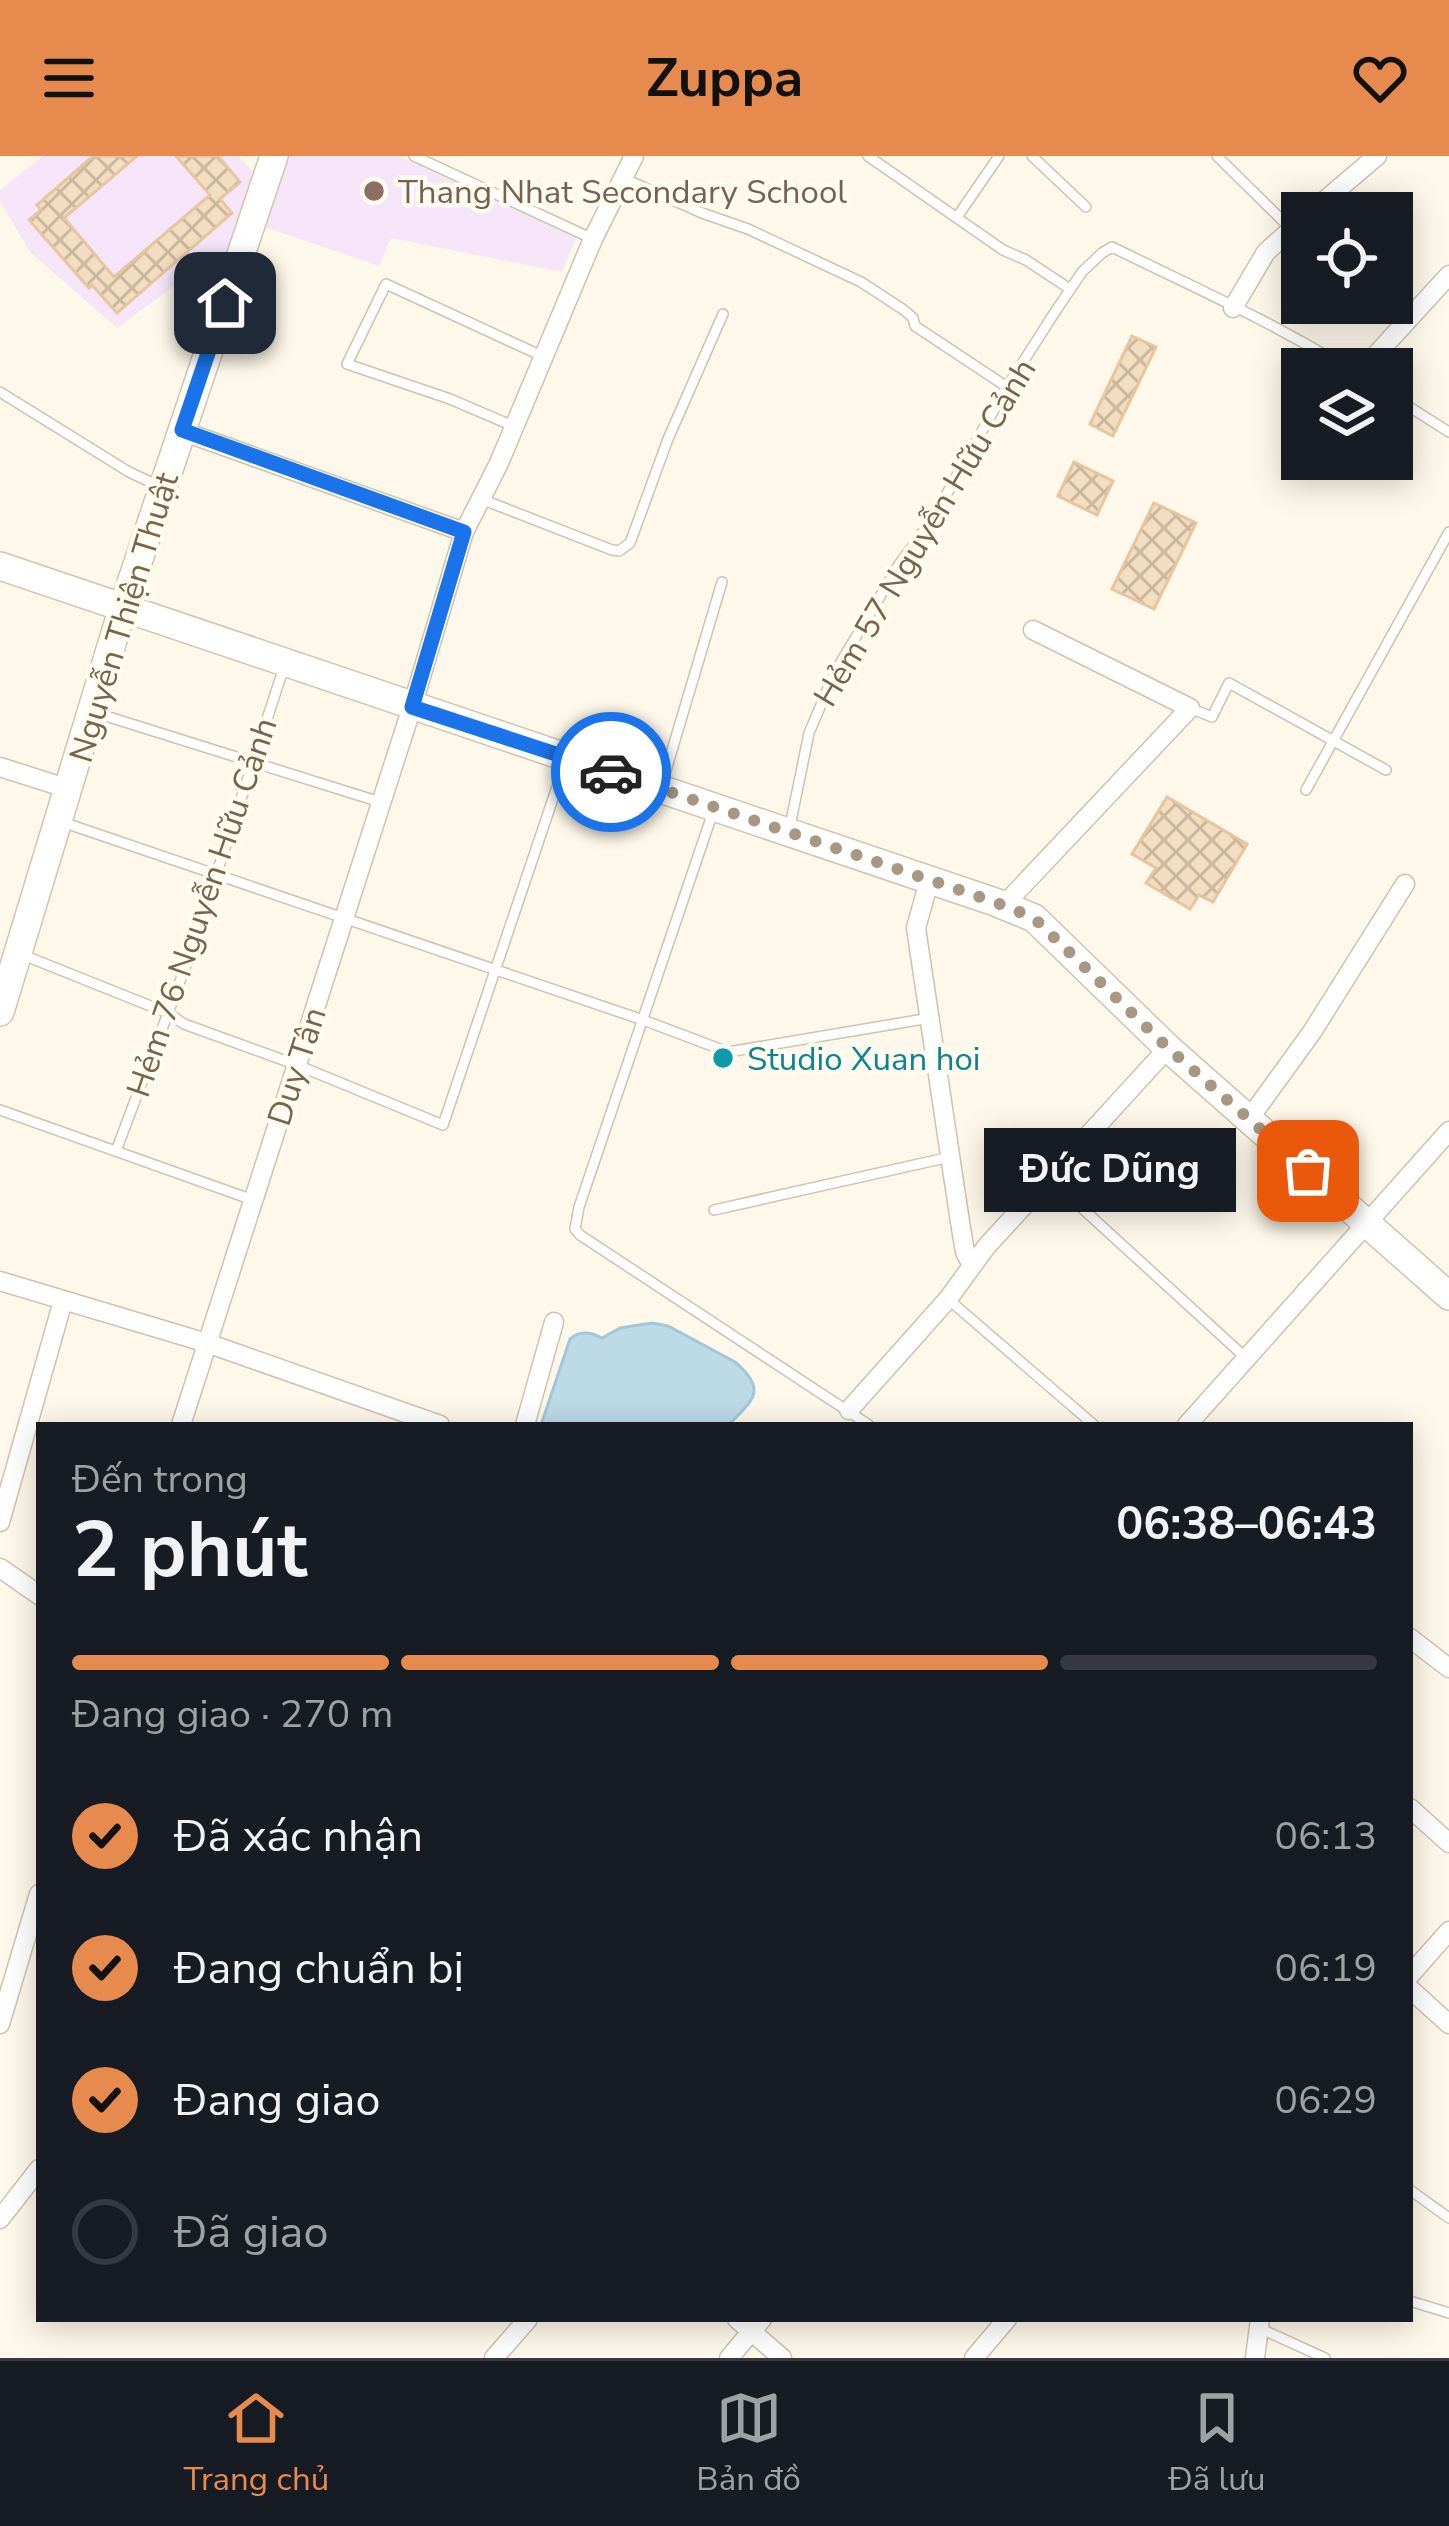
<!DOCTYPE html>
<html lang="vi">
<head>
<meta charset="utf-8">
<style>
	:root { --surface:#171b24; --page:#242831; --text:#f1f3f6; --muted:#9ea1a6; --line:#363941; --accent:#e78a4e }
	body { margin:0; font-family:"Nunito Sans",sans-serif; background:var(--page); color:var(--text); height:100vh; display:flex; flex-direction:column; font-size:45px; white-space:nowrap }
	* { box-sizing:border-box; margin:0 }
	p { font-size:39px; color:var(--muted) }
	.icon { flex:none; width:66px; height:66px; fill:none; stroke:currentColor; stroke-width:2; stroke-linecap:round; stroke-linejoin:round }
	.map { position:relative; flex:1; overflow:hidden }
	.drawer { position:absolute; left:36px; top:1266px; width:1377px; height:900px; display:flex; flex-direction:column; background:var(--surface); border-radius:0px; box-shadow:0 6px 30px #0003 }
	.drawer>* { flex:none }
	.buttons { position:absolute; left:1281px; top:36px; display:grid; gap:24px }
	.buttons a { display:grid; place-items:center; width:132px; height:132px; border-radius:0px; background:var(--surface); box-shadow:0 6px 30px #0003; font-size:60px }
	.pin { position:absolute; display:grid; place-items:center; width:102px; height:102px; color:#fff; margin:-51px; border-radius:24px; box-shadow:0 6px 18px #0006 }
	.courier { position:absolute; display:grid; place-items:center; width:120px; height:120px; margin:-60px; border:9px solid #1a73e8; border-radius:50%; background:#fff; color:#222; box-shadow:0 3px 15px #0007 }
	.bubble { position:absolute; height:84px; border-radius:0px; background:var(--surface); box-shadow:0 6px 30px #0003; font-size:39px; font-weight:700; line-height:84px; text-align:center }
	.headline em { font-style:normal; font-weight:700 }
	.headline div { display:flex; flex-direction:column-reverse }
	.headline { display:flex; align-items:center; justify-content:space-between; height:204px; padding:0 36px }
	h1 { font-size:78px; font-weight:700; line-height:90px }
	.bar { display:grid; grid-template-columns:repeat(4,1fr); gap:18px 12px; align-content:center; height:144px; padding:0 36px }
	.bar i { height:15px; border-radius:9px; background:var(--line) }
	.bar .current { background:var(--accent) }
	.bar p { grid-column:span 4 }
	ol { padding:0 36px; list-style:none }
	li { display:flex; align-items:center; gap:36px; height:132px }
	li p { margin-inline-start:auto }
	li .icon { padding:12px; border-radius:50%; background:var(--accent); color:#111; stroke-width:4 }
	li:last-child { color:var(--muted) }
	li i { width:66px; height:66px; border:6px solid var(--line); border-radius:50% }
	header { display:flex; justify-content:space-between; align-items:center; height:156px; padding:0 36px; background:var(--accent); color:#111; font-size:54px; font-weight:700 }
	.tab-bar { display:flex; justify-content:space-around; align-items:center; height:168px; border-top:3px solid var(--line); background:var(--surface); font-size:33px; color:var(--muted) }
	.tab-bar a { display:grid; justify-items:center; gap:6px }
	.tab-bar .current { color:var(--accent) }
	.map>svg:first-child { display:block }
</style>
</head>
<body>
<header><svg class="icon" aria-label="menu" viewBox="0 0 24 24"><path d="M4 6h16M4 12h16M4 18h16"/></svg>Zuppa<svg class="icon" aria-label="heart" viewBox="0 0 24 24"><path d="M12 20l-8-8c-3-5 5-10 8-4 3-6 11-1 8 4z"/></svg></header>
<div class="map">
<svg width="1449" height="2202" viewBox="0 0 1449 2202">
	<defs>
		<pattern id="building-cross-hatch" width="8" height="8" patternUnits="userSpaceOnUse" patternTransform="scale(3)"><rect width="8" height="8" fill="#f3ddc0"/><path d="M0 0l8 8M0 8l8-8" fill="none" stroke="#cab79e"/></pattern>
	</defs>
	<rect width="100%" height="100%" fill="#fdf8e9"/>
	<g fill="#f6e5f9">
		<path d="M43,0H238L257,19L217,131L202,145L174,130L117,172L30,96L0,45V34Z"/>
		<path d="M284,0H398L576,82L562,116L391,82L379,110L262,70Z"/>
	</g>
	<path fill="#bddae7" stroke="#a3c7d9" stroke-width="3" d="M652,1167L668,1170L735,1206C770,1236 750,1245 729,1269H541L570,1183C580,1174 591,1176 602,1182L620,1172Z"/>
	<g fill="url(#building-cross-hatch)" stroke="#e5c6a1" stroke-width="3">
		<path d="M93,0H137L64,62L114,121L210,39L176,0H218L240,26L220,43L232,57L117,157L92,129L89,132L29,64L41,54L37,49Z"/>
		<path d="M1132,180L1156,191L1113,280L1090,268Z"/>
		<path d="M1074,306L1113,325L1097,359L1058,340Z"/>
		<path d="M1154,347L1196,367L1154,453L1112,433Z"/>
		<path d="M1167,641L1247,688L1213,746L1199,739L1190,753L1146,727L1156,712L1132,698Z"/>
	</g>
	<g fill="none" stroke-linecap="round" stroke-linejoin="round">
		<g stroke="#cfc2ae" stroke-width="12">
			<g id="lane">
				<path d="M414,0L593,83"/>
				<path d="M868,0L1003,94L1026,104L1070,133"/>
				<path d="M1032,0L1086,51"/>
				<path d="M1217,0L1290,72"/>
				<path d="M623,22L702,57L748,73L861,126L904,154L913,162L915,170L1007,231"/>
				<path d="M957,61L999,0"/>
				<path d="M0,236L129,316L161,331"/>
				<path d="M1392,240L1449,276"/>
				<path d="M513,270L450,243L347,208L386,128L544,201"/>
				<path d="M481,343L612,394L619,395L630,387L668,283L723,158"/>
				<path d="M1190,552L1212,561L1229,527L1386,614"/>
				<path d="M93,556L380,646"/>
				<path d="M662,628L722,426"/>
				<path d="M1306,634L1449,376"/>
				<path d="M713,656L579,1051L575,1073L580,1079L869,1269"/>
				<path d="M65,667L643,864L728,896L930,862"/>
				<path d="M790,670L809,577L835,516L900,407L933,362L1007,231L1055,156L1082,116L1102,97L1112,91C1191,130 1273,166 1348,213"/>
				<path d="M23,799L168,857L184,868L297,909L443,969L565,607"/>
				<path d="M0,954L253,1044"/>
				<path d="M116,995L191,796L284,511"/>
				<path d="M1049,1022L1246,1202"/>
				<path d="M714,1054L950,1001"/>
				<path d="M948,1143L1094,1269"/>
				<path d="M1410,2034L1449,2062"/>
				<path d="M1410,2145L1449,2157"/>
				<path d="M1259,2172L1325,2202"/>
			</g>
		</g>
		<g stroke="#cfc2ae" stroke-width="21">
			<g id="street">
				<path d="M1310,57L1377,0"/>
				<path d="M1233,152L1266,96L1302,64"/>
				<path d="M1363,213L1449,119"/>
				<path d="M182,275L464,376"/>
				<path d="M0,611L69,633"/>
				<path d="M929,725L916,772L960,1066L965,1096L972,1109"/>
				<path d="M1004,749L1190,552L1033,474"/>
				<path d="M1249,963L1312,876L1405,728"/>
				<path d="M0,1125L207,1187L440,1269"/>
				<path d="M849,1254L948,1143L986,1091L1168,892"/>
				<path d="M181,1269L412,551L464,376L499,307L593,83L634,0"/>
				<path d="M525,1269L554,1166"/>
				<path d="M1187,1269L1449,975"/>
				<path d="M0,1366L63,1145"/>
				<path d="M0,1412L39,1439"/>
				<path d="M1410,1482L1449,1512"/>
				<path d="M1410,1652L1449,1687"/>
				<path d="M1410,1819L1449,1775"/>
				<path d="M1410,1833L1449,1868"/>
				<path d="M0,1868L39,1738"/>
				<path d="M0,2063L39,2013"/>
				<path d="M737,2163L782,2202"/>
				<path d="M494,2202L528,2163"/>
				<path d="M729,2202L762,2163"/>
				<path d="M974,2202L1007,2163"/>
				<path d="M1255,2202L1260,2163"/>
			</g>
		</g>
		<g stroke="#d2c4ac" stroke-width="30">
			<g id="secondary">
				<path d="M0,410L995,746L1034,762L1168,892L1449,1140"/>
				<path d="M0,856L123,451L274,0"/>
			</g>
		</g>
		<use href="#lane" stroke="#fff" stroke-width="9"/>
		<use href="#street" stroke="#fff" stroke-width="18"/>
		<use href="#secondary" stroke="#fff" stroke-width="27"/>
	</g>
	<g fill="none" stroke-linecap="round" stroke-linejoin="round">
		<path stroke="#a79783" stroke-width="12" stroke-dasharray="0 21.6" d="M611,616L995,746L1034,762L1168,892L1308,1015"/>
		<path stroke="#1a73e8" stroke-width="15" d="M225,147L182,274L464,376L412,551L611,616"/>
	</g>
	<circle fill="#8d6e63" stroke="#fffcf0" stroke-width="4.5" cx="374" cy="35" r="12"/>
	<circle fill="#0f9aa8" stroke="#fffcf0" stroke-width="4.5" cx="723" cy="902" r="12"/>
	<g text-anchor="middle" stroke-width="9" stroke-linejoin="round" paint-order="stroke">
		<g font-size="33" fill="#785e54" stroke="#fffcf0" text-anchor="start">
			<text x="398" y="47">Thang Nhat Secondary School</text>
		</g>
		<g font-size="33" fill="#78634c" stroke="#fffcf0">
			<text transform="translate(924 376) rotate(-59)" y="12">Hẻm 57 Nguyễn Hữu Cảnh</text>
			<text transform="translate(123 461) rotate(-73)" y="12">Nguyễn Thiện Thuật</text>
			<text transform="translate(201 751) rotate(-71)" y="12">Hẻm 76 Nguyễn Hữu Cảnh</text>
			<text transform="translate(296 910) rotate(-72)" y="12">Duy Tân</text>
		</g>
		<g font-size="33" fill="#0d838f" stroke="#fffcf0" text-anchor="start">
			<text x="747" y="914">Studio Xuan hoi</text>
		</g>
	</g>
</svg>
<div class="buttons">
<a><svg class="icon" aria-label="locate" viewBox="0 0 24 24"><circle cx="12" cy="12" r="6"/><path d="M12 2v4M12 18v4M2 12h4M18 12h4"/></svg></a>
<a><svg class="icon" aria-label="layers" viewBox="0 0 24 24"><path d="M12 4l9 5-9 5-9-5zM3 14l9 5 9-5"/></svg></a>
</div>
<div class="pin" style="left:1308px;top:1015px;background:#ea580c"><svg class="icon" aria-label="bag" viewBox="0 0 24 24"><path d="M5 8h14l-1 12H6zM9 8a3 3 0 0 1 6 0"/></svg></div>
<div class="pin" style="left:225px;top:147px;background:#1f2937"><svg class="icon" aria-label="home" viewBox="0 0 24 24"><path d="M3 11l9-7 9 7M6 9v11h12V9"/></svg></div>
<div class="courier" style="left:611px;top:616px"><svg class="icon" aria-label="car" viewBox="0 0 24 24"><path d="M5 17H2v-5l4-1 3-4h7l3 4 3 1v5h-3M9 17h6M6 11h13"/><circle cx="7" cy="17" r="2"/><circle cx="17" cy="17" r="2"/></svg></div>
<div class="bubble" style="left:984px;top:972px;width:252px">Đức Dũng</div>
<section class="drawer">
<div class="headline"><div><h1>2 phút</h1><p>Đến trong</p></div><em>06:38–06:43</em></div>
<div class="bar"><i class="current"></i><i class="current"></i><i class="current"></i><i></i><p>Đang giao · 270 m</p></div>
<ol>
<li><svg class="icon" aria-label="check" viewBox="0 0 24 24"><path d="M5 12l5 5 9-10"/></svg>Đã xác nhận<p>06:13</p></li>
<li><svg class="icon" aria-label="check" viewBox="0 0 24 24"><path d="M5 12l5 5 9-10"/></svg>Đang chuẩn bị<p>06:19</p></li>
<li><svg class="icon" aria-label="check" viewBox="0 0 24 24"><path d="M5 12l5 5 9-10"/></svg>Đang giao<p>06:29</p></li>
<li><i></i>Đã giao</li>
</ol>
</section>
</div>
<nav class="tab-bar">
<a class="current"><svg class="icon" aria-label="home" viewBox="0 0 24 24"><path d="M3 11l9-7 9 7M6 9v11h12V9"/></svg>Trang chủ</a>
<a><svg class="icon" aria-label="map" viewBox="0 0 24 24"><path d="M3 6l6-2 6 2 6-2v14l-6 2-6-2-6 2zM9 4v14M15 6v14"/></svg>Bản đồ</a>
<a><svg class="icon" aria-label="saved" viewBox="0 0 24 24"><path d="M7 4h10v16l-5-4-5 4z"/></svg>Đã lưu</a>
</nav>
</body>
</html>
